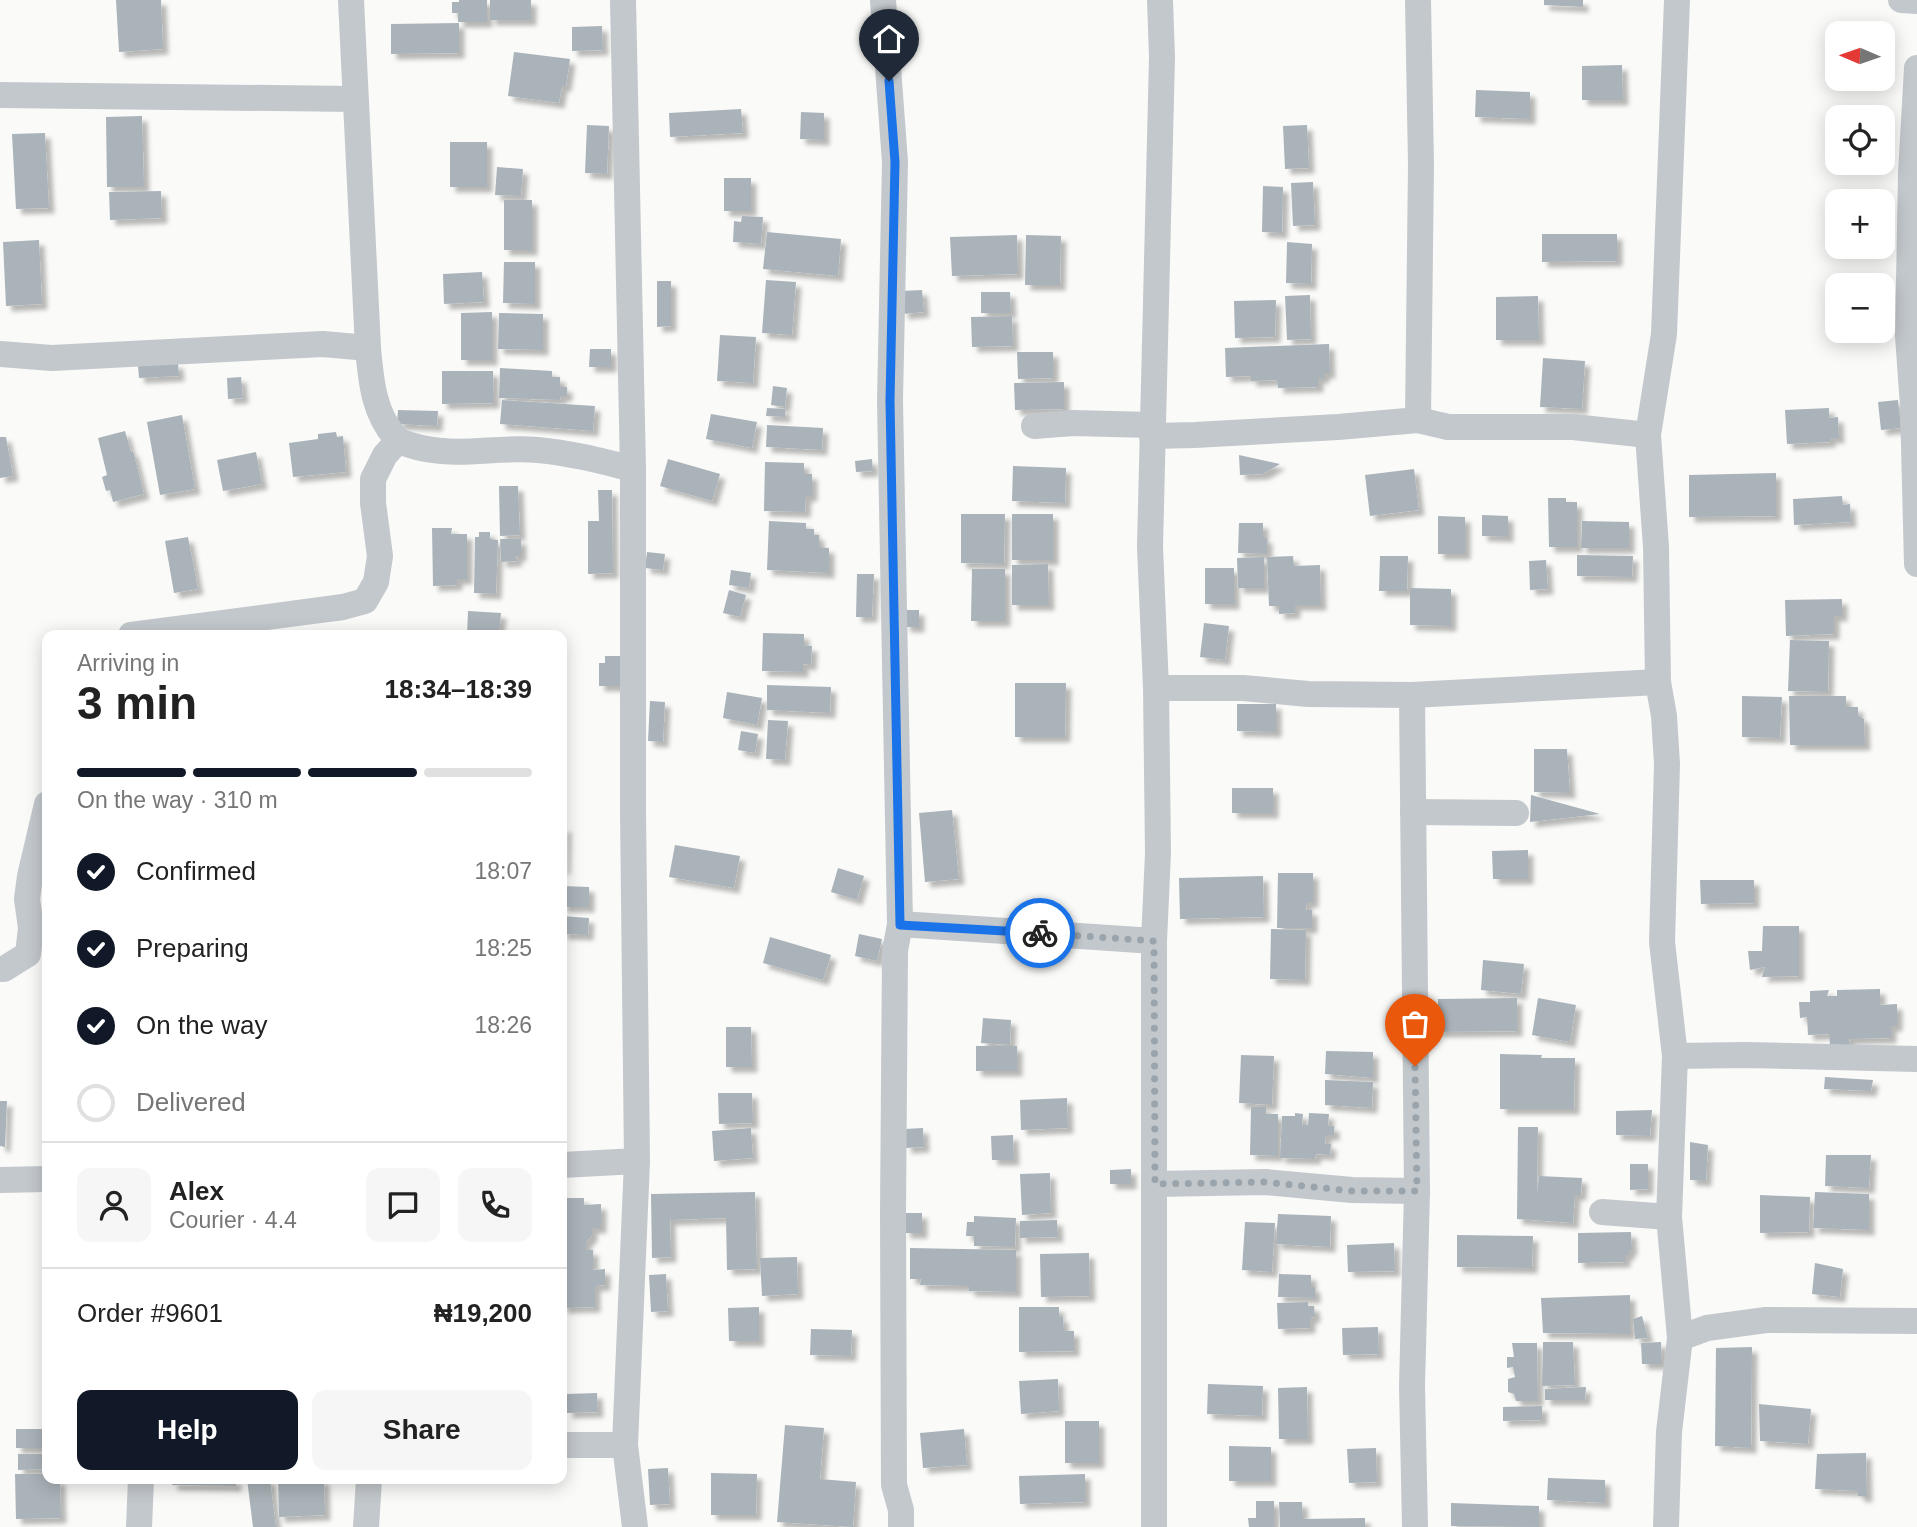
<!DOCTYPE html>
<html lang="en">
<head>
<meta charset="utf-8">
<style>
	:root { --surface:#fff; --page:#f6f6f6; --text:#222; --muted:#767676; --line:#e0e0e0; --accent:#111827 }
	body { margin:0; font-family:Helvetica,sans-serif; background:var(--page); color:var(--text); height:100vh; display:flex; flex-direction:column; font-size:26px; white-space:nowrap }
	* { box-sizing:border-box; margin:0 }
	p { font-size:23px; color:var(--muted) }
	.icon { flex:none; width:38px; height:38px; fill:none; stroke:currentColor; stroke-width:2; stroke-linecap:round; stroke-linejoin:round }
	.map { position:relative; flex:1; overflow:hidden }
	.drawer { position:absolute; left:42px; top:630px; width:525px; height:854px; display:flex; flex-direction:column; background:var(--surface); border-radius:14px; box-shadow:0 4px 18px #0003 }
	.drawer>* { flex:none }
	.needle { width:46px; rotate:272deg }
	.controls { position:absolute; left:1825px; top:21px; display:grid; gap:14px }
	.controls a { display:grid; place-items:center; width:70px; height:70px; border-radius:14px; background:var(--surface); box-shadow:0 4px 18px #0003; font-size:35px }
	.pin { position:absolute; display:grid; place-items:center; width:60px; height:60px; color:#fff; margin:-72px -30px; border-radius:50% 50% 50% 0; rotate:-45deg; box-shadow:0 0 7px #0007 }
	.pin .icon { rotate:45deg }
	.courier { position:absolute; display:grid; place-items:center; width:70px; height:70px; margin:-35px; border:5px solid #1a73e8; border-radius:50%; background:#fff; color:#222; box-shadow:0 2px 9px #0007 }
	.summary em { font-style:normal; font-weight:700 }
	.summary div { display:flex; flex-direction:column-reverse }
	.summary { display:flex; align-items:center; justify-content:space-between; height:119px; padding:0 35px }
	h1 { font-size:46px; font-weight:700; line-height:52px }
	.bar { display:grid; grid-template-columns:repeat(4,1fr); gap:10px 7px; align-content:center; height:84px; padding:0 35px }
	.bar i { height:9px; border-radius:5px; background:var(--line) }
	.bar .active { background:var(--accent) }
	.bar p { grid-column:span 4 }
	.line { display:flex; align-items:center; gap:18px; padding:0 35px; border-top:2px solid var(--line) }
	.line div { flex:1 }
	.round { display:grid; place-items:center; flex:none; width:74px; height:74px; border-radius:14px; background:var(--page) }
	ol { padding:0 35px; list-style:none }
	li { display:flex; align-items:center; gap:21px; height:77px }
	li p { margin-inline-start:auto }
	li .icon { padding:7px; border-radius:50%; background:var(--accent); color:#fff; stroke-width:4 }
	li:last-child { color:var(--muted) }
	li i { width:38px; height:38px; border:4px solid var(--line); border-radius:50% }
	.button { display:flex; gap:14px; margin-top:auto; padding:14px 35px }
	.button a { flex:1; height:80px; border-radius:14px; background:var(--accent); color:#fff; font-size:28px; font-weight:700; line-height:80px; text-align:center }
	.button a+a { background:var(--page); color:var(--text) }
	.map>svg:first-child { display:block }
</style>
</head>
<body>
<div class="map">
<svg width="1917" height="1527" viewBox="0 0 1917 1527">
	<defs>
		<filter id="shadow"><feDropShadow dx="5.5" dy="5.5" stdDeviation="2" flood-color="#0004"/></filter>
	</defs>
	<rect width="100%" height="100%" fill="#fafaf8"/>
	<g fill="#aab3b9" filter="url(#shadow)">
		<path d="M116,0H161L163,49L119,52Z"/>
		<path d="M459,0H487V22H458V13H452V2H459Z"/>
		<rect x="490" y="0" width="41" height="20"/>
		<path d="M1544,0H1583V7L1544,5Z"/>
		<path d="M459,23V53L391,54V24Z"/>
		<path d="M602,26L603,50L572,51V27Z"/>
		<path d="M514,52L570,59L566,86H562L559,103L508,96Z"/>
		<path d="M1622,65L1623,100H1582V66Z"/>
		<path d="M1476,90L1530,92V119L1475,117Z"/>
		<path d="M741,109L743,133L670,137L669,113Z"/>
		<path d="M801,112L824,113V140L800,139Z"/>
		<path d="M142,116L144,187H107L106,117Z"/>
		<path d="M587,125L609,126L607,174L585,173Z"/>
		<path d="M1307,125L1309,168L1285,169L1283,126Z"/>
		<path d="M45,133L49,208L16,209L12,134Z"/>
		<rect x="450" y="142" width="37" height="45"/>
		<path d="M497,167L523,169L521,196L495,195Z"/>
		<rect x="724" y="178" width="27" height="33"/>
		<path d="M1313,182L1315,225L1293,226L1291,183Z"/>
		<path d="M1263,186L1283,187L1282,233L1262,232Z"/>
		<path d="M161,191L162,218L110,220L109,192Z"/>
		<rect x="504" y="200" width="28" height="50"/>
		<path d="M742,216L763,217L761,244L733,242L734,221L741,222Z"/>
		<path d="M767,232L841,239L838,276L763,269Z"/>
		<path d="M1542,234H1617V261L1542,262Z"/>
		<path d="M1017,235L1018,274L952,276L950,237Z"/>
		<path d="M1026,235L1061,236L1060,285H1025Z"/>
		<path d="M39,240L42,304L6,306L3,242Z"/>
		<path d="M1287,242L1312,244L1311,284L1286,283Z"/>
		<path d="M504,262H535V304L503,303Z"/>
		<path d="M482,272L484,302L444,304L443,274Z"/>
		<path d="M766,280L796,282L792,335L762,333Z"/>
		<path d="M657,281H671V326L657,327Z"/>
		<path d="M922,290L924,312L903,314L901,291Z"/>
		<path d="M981,292H1010L1011,313H981Z"/>
		<path d="M1310,295L1311,339L1287,340L1285,296Z"/>
		<path d="M1538,296L1539,340H1496V297Z"/>
		<path d="M1276,300L1275,337L1235,338L1234,301Z"/>
		<path d="M492,312V360H461V313Z"/>
		<path d="M499,313L543,314V350L498,349Z"/>
		<path d="M1012,316L1013,346L972,347L971,317Z"/>
		<path d="M720,335L756,337L753,383L717,381Z"/>
		<path d="M1329,344L1330,373H1324V378H1318V387L1278,388V380L1251,381V376L1226,377L1225,348Z"/>
		<path d="M590,349H611V367H589Z"/>
		<path d="M1017,352H1053V378L1018,379Z"/>
		<path d="M1543,358L1585,361L1582,409L1540,407Z"/>
		<path d="M178,363L179,376L139,378L138,366Z"/>
		<path d="M500,368L552,371V377H560V387H567V396H561L560,400L499,398Z"/>
		<path d="M442,371H493L494,403L442,404Z"/>
		<path d="M241,377L243,398L228,399L227,378Z"/>
		<path d="M1064,382V409L1015,410L1014,383Z"/>
		<path d="M773,386L787,388L785,407L771,405Z"/>
		<path d="M502,400L595,406L593,431L500,424Z"/>
		<path d="M1898,400L1901,428L1881,430L1878,402Z"/>
		<path d="M767,408L785,409V417L766,416Z"/>
		<path d="M1829,408V418L1838,417L1839,438H1830V442L1787,444L1785,410Z"/>
		<path d="M398,410L438,411L437,426L397,424Z"/>
		<path d="M711,414L757,422L752,448L706,439Z"/>
		<path d="M182,415L195,489L160,495L147,422Z"/>
		<path d="M767,425L823,428L822,450L766,447Z"/>
		<path d="M125,431L131,452L133,451L144,494L113,502L110,490L106,491L102,477L107,475L98,438Z"/>
		<path d="M336,432L337,437L343,436L346,472L293,477L289,443L318,439V434Z"/>
		<path d="M0,437H6L13,476L0,478Z"/>
		<path d="M256,452L262,484L223,491L217,460Z"/>
		<path d="M1239,455L1280,464L1263,474L1240,475Z"/>
		<path d="M668,459L720,474L712,501L660,486Z"/>
		<path d="M872,459L873,471L856,472L855,461Z"/>
		<path d="M765,462L804,463V474H812V496H806L805,512L764,511Z"/>
		<path d="M1013,466L1066,468L1065,503L1012,501Z"/>
		<path d="M1414,469L1419,510L1370,516L1365,475Z"/>
		<path d="M1776,473V516L1689,517V475Z"/>
		<path d="M499,486H518L520,535L500,536Z"/>
		<path d="M598,490H612L613,573L588,574V521H599Z"/>
		<path d="M1842,496L1843,505L1850,504L1851,522L1794,525L1793,499Z"/>
		<path d="M1548,498H1566V502H1577V547H1549Z"/>
		<path d="M961,514H1005L1004,564L961,563Z"/>
		<rect x="1012" y="514" width="41" height="46"/>
		<path d="M1482,515L1508,516V537L1482,536Z"/>
		<path d="M1438,516L1465,517V554H1438Z"/>
		<path d="M769,521L806,523V529H814V535H819V547L829,548V573L767,570Z"/>
		<path d="M1582,521L1629,522V548H1581Z"/>
		<path d="M1239,523H1263V538H1267V554L1238,553Z"/>
		<path d="M432,528H452L451,534H467V579H457V585L433,586Z"/>
		<path d="M479,532H490V539L498,540L496,594L474,593L475,537H479Z"/>
		<path d="M188,537L198,589L174,593L165,541Z"/>
		<path d="M500,539H521V556H516L517,561L501,562Z"/>
		<path d="M647,552L665,554L663,570L645,568Z"/>
		<path d="M1577,555L1633,556L1632,577L1577,576Z"/>
		<path d="M1293,556L1294,566L1320,565L1321,605H1295V613L1279,614V606H1269L1267,557Z"/>
		<path d="M1380,556H1408L1407,591H1379Z"/>
		<path d="M1264,557V588H1238L1237,558Z"/>
		<path d="M1546,560L1548,589L1530,590L1529,561Z"/>
		<path d="M1048,564L1049,605H1012V565Z"/>
		<rect x="1205" y="568" width="29" height="36"/>
		<path d="M972,569H1005V621H971Z"/>
		<path d="M731,570L751,573L749,588L729,585Z"/>
		<path d="M857,574H874L872,617H856Z"/>
		<path d="M1410,588L1451,589V626L1410,625Z"/>
		<path d="M729,590L746,595L740,617L723,613Z"/>
		<path d="M1842,599V616H1834V634L1786,636L1785,600Z"/>
		<path d="M904,610H919V627H905Z"/>
		<path d="M468,611L501,613L499,635H467Z"/>
		<path d="M1204,623L1229,626L1225,660L1200,657Z"/>
		<path d="M763,633L804,634V646H812L811,665L803,664V672L762,671Z"/>
		<path d="M1790,640L1829,641L1828,692L1788,691Z"/>
		<path d="M605,656H620V686H599V663H605Z"/>
		<path d="M1015,683H1066L1065,737H1015Z"/>
		<path d="M767,685L831,687L830,713L767,710Z"/>
		<path d="M727,692L762,698L757,725L723,718Z"/>
		<path d="M1742,696L1782,697L1780,738L1742,737Z"/>
		<path d="M1789,696H1846V707H1858V715L1864,719L1865,745H1790Z"/>
		<path d="M650,701L665,702L663,742L648,741Z"/>
		<path d="M1237,704H1276V732L1237,731Z"/>
		<path d="M768,720L788,721L785,760L766,759Z"/>
		<path d="M741,731L758,734L755,753L738,750Z"/>
		<path d="M1534,749H1567L1570,793L1534,792Z"/>
		<rect x="1232" y="788" width="41" height="25"/>
		<path d="M1531,795L1600,814L1530,822Z"/>
		<path d="M952,810L959,879L925,882L919,813Z"/>
		<path d="M562,827H566L565,869H562Z"/>
		<path d="M675,845L740,856L734,888L669,877Z"/>
		<path d="M1528,850V879H1493L1492,851Z"/>
		<path d="M838,868L864,876L857,900L831,892Z"/>
		<path d="M1278,873H1313V902H1307L1306,910H1312V928H1277Z"/>
		<path d="M1263,876L1264,917L1180,919L1179,878Z"/>
		<path d="M1700,880H1754V903L1701,904Z"/>
		<path d="M562,886L589,887V907H562Z"/>
		<path d="M562,916L589,918L588,935L562,934Z"/>
		<path d="M1763,926H1799V976L1762,977L1765,967L1750,970L1748,951H1762Z"/>
		<path d="M1271,929L1306,930L1305,980L1270,979Z"/>
		<path d="M859,934L882,939L877,961L855,956Z"/>
		<path d="M770,937L831,955L823,980L763,963Z"/>
		<path d="M1483,960L1524,964L1521,994L1481,990Z"/>
		<path d="M1880,989V1005L1897,1004V1026H1891V1038L1849,1039L1850,1045H1830L1829,1034L1808,1035L1807,1017L1800,1018L1799,1002H1810V991L1829,990L1827,996H1837V990Z"/>
		<path d="M1517,998V1031L1438,1032V999Z"/>
		<path d="M1538,998L1576,1005L1570,1042L1532,1035Z"/>
		<path d="M983,1018L1011,1020L1010,1045L981,1043Z"/>
		<path d="M726,1027H751L752,1067H726Z"/>
		<rect x="976" y="1046" width="41" height="25"/>
		<path d="M1326,1051L1373,1052V1078L1325,1074Z"/>
		<path d="M1500,1054L1542,1055L1541,1058H1575L1574,1109H1500Z"/>
		<path d="M1241,1055L1274,1056L1272,1105L1239,1103Z"/>
		<path d="M1825,1077L1873,1080L1871,1091L1824,1089Z"/>
		<path d="M1325,1080L1373,1082L1372,1108L1325,1105Z"/>
		<path d="M718,1093H752L753,1123L719,1124Z"/>
		<path d="M1067,1098L1068,1128L1021,1130L1020,1100Z"/>
		<path d="M0,1101H7L5,1147L0,1146Z"/>
		<path d="M1251,1107H1266V1114H1278V1156L1250,1155Z"/>
		<path d="M1652,1110L1650,1136L1616,1135V1111Z"/>
		<path d="M1295,1113L1303,1114L1302,1125H1308L1309,1113L1329,1114L1328,1126H1334V1135H1326L1325,1144H1331L1330,1155L1316,1154L1315,1159L1280,1158L1282,1116H1295Z"/>
		<path d="M1518,1127H1538L1537,1193L1539,1176L1582,1178L1581,1195H1575L1573,1223L1517,1219Z"/>
		<path d="M751,1128L753,1158L714,1161L712,1131Z"/>
		<path d="M923,1128L924,1147L906,1148L905,1129Z"/>
		<path d="M1013,1135L1014,1160H992L991,1136Z"/>
		<path d="M1690,1142L1708,1145L1706,1181L1690,1180Z"/>
		<path d="M1826,1155H1871L1869,1188L1825,1186Z"/>
		<path d="M1630,1164H1648V1189L1630,1190Z"/>
		<path d="M1131,1169V1184H1110V1170Z"/>
		<path d="M1050,1173L1051,1213L1022,1215L1020,1174Z"/>
		<path d="M755,1192L757,1269L727,1270L726,1218L670,1220L671,1257L652,1258L651,1194Z"/>
		<path d="M1815,1192L1869,1194V1230L1813,1228Z"/>
		<path d="M1760,1195L1810,1197L1809,1232L1760,1233Z"/>
		<path d="M562,1198H584V1205L601,1204V1228H592V1236L586,1242V1250H593V1270L605,1269V1285L595,1286V1307L562,1308Z"/>
		<path d="M904,1213H922V1233H905Z"/>
		<path d="M1278,1214L1331,1216L1330,1247L1276,1244Z"/>
		<path d="M974,1216L1016,1218L1015,1247L974,1246V1236H966L967,1222H974Z"/>
		<path d="M1057,1220L1058,1237L1020,1238V1221Z"/>
		<path d="M1245,1222L1275,1223L1272,1272L1242,1270Z"/>
		<path d="M1631,1232L1632,1250H1629V1255H1625V1262L1578,1263V1233Z"/>
		<path d="M1457,1235L1533,1236L1532,1268L1457,1267Z"/>
		<path d="M1394,1243L1395,1271L1348,1272L1347,1245Z"/>
		<path d="M910,1248L1016,1250V1292L969,1291V1286L920,1285L921,1279H910Z"/>
		<path d="M1089,1253L1090,1296L1041,1297L1040,1254Z"/>
		<path d="M797,1257L798,1294L762,1296L760,1258Z"/>
		<path d="M1815,1263L1843,1269L1840,1297L1812,1294Z"/>
		<path d="M666,1274L668,1311L651,1312L649,1275Z"/>
		<path d="M1279,1274L1311,1275V1287H1315V1298L1278,1297Z"/>
		<path d="M1630,1295V1334L1543,1333L1541,1298Z"/>
		<path d="M1308,1302V1306H1314L1315,1317L1310,1318V1328L1278,1329L1277,1303Z"/>
		<path d="M759,1307V1341H729L728,1308Z"/>
		<path d="M1019,1307H1059V1317H1063L1064,1331H1074V1351L1019,1352Z"/>
		<path d="M1642,1316L1648,1338L1635,1339L1633,1319Z"/>
		<path d="M1378,1327L1379,1354L1343,1355L1342,1328Z"/>
		<path d="M811,1329L852,1330L851,1356L810,1355Z"/>
		<path d="M1543,1342H1573L1575,1385L1542,1386Z"/>
		<path d="M1661,1342L1662,1364H1642L1641,1343Z"/>
		<path d="M1512,1343H1537L1538,1401H1516L1514,1394L1508,1392V1379L1515,1377L1513,1367L1507,1368V1357H1514Z"/>
		<path d="M1752,1347L1751,1448L1715,1446L1716,1348Z"/>
		<path d="M1058,1379L1059,1411L1021,1414L1019,1381Z"/>
		<path d="M1208,1384L1263,1386L1262,1416L1207,1414Z"/>
		<path d="M1307,1387L1308,1439H1279L1278,1388Z"/>
		<path d="M1586,1387L1585,1400H1545V1389Z"/>
		<path d="M597,1393L598,1412L567,1413V1394Z"/>
		<path d="M1759,1404L1811,1409L1808,1444L1760,1441Z"/>
		<path d="M1542,1406V1420L1503,1421V1407Z"/>
		<rect x="1065" y="1421" width="34" height="42"/>
		<path d="M785,1425L824,1428L820,1479L856,1482L853,1527L777,1522Z"/>
		<rect x="16" y="1429" width="31" height="19"/>
		<path d="M964,1429L967,1465L923,1468L920,1433Z"/>
		<path d="M1229,1446L1271,1447V1481H1229Z"/>
		<path d="M1376,1448L1377,1482L1349,1483L1347,1449Z"/>
		<path d="M1866,1453L1867,1497L1858,1496V1491L1815,1489L1817,1454Z"/>
		<path d="M18,1454H47V1469L18,1470Z"/>
		<path d="M668,1468L670,1504L650,1505L648,1469Z"/>
		<path d="M711,1473L757,1474L756,1515H711Z"/>
		<path d="M15,1474H47V1479H60L61,1518L16,1519Z"/>
		<path d="M1085,1474V1502L1020,1504L1019,1476Z"/>
		<path d="M1548,1478L1605,1480V1503L1547,1500Z"/>
		<path d="M172,1479H236V1486L172,1485Z"/>
		<path d="M247,1479H270L276,1527H253Z"/>
		<path d="M278,1479H324L325,1515L279,1517Z"/>
		<path d="M1256,1501H1274V1527H1249L1248,1518H1256Z"/>
		<path d="M1279,1502H1302L1303,1519L1365,1518V1527H1280Z"/>
		<path d="M1451,1503L1539,1506V1527L1451,1526Z"/>
	</g>
	<g fill="none" stroke-linecap="round" stroke-linejoin="round">
		<g stroke="#c3c8cc" stroke-width="26">
			<path d="M351,0L368,348C371,379 373,413 396,438C400,442 405,443 410,445C454,459 494,446 538,450C571,453 601,461 633,469V810L637,1161L625,1445L635,1527"/>
			<path d="M623,0L633,469"/>
			<path d="M883,0L895,162L890,401L900,924L895,951L893,1214L894,1485L901,1510V1527"/>
			<path d="M1418,0L1421,165L1418,420"/>
			<path d="M1901,0L1917,1"/>
			<path d="M1917,68L1911,173L1908,336L1913,406L1917,564"/>
			<path d="M0,95L355,99"/>
			<path d="M0,354L52,358L323,344L368,348"/>
			<path d="M1034,426L1073,423L1152,425"/>
			<path d="M1152,436L1195,435L1338,427L1418,420L1448,427H1573L1648,435"/>
			<path d="M131,635L343,607L365,601L376,582L380,556L373,503V479L385,455L398,441"/>
			<path d="M1156,688H1243L1308,694L1412,695L1658,682"/>
			<path d="M1412,695L1417,1191L1412,1386L1415,1527"/>
			<path d="M1413,812L1516,813"/>
			<path d="M900,924L1154,941V1527"/>
			<path d="M1154,941L1158,853L1156,688L1150,547L1162,57L1160,0"/>
			<path d="M0,969H4L28,954L31,928L27,899L30,876L47,804"/>
			<path d="M1675,1056L1745,1055L1917,1059"/>
			<path d="M562,1165L637,1161"/>
			<path d="M0,1180L47,1179"/>
			<path d="M1155,1184L1265,1182L1352,1190L1417,1191"/>
			<path d="M1602,1212L1669,1217"/>
			<path d="M1680,1338L1707,1328L1766,1320L1917,1321"/>
			<path d="M562,1445H625"/>
			<path d="M139,1527L141,1479"/>
			<path d="M366,1527L369,1479"/>
			<path d="M1666,1527L1669,1432L1680,1338L1669,1217L1675,1056L1662,942L1667,764L1664,716L1658,682L1656,547L1648,435L1664,334L1677,0"/>
		</g>
	</g>
	<g fill="none" stroke-linecap="round" stroke-linejoin="round">
		<path stroke="#99a4ac" stroke-width="7" stroke-dasharray="0 12.6" d="M1040,933L1154,941L1155,1184L1265,1182L1352,1191H1417L1415,1066"/>
		<path stroke="#1a73e8" stroke-width="9" d="M889,81L895,162L890,401L900,925L1040,933"/>
	</g>
</svg>
<div class="controls">
<a><svg class="needle" viewBox="-14 -14 28 28"><path d="M0-13l5 13h-10z" fill="#e53935"/><path d="M0 13l5-13h-10z" fill="#767676"/></svg></a>
<a><svg class="icon" aria-label="locate" viewBox="0 0 24 24"><circle cx="12" cy="12" r="6"/><path d="M12 2v4M12 18v4M2 12h4M18 12h4"/></svg></a>
<a>+</a>
<a>−</a>
</div>
<div class="pin" style="left:1415px;top:1066px;background:#ea580c"><svg class="icon" aria-label="bag" viewBox="0 0 24 24"><path d="M5 8h14l-1 12H6zM9 8a3 3 0 0 1 6 0"/></svg></div>
<div class="pin" style="left:889px;top:81px;background:#1f2937"><svg class="icon" aria-label="home" viewBox="0 0 24 24"><path d="M3 11l9-7 9 7M6 9v11h12V9"/></svg></div>
<div class="courier" style="left:1040px;top:933px"><svg class="icon" aria-label="bike" viewBox="0 0 24 24"><circle cx="6" cy="16" r="4"/><circle cx="18" cy="16" r="4"/><path d="M6 16l4-8h5l3 8M10 8l3 8H6M13 5h3"/></svg></div>
<section class="drawer">
<div class="summary"><div><h1>3 min</h1><p>Arriving in</p></div><em>18:34–18:39</em></div>
<div class="bar"><i class="active"></i><i class="active"></i><i class="active"></i><i></i><p>On the way · 310 m</p></div>
<ol>
<li><svg class="icon" aria-label="check" viewBox="0 0 24 24"><path d="M5 12l5 5 9-10"/></svg>Confirmed<p>18:07</p></li>
<li><svg class="icon" aria-label="check" viewBox="0 0 24 24"><path d="M5 12l5 5 9-10"/></svg>Preparing<p>18:25</p></li>
<li><svg class="icon" aria-label="check" viewBox="0 0 24 24"><path d="M5 12l5 5 9-10"/></svg>On the way<p>18:26</p></li>
<li><i></i>Delivered</li>
</ol>
<div class="line" style="height:126px"><a class="round"><svg class="icon" aria-label="person" viewBox="0 0 24 24"><circle cx="12" cy="8" r="4"/><path d="M4 21q1-7 8-7t8 7"/></svg></a><div><b>Alex</b><p>Courier · 4.4</p></div><a class="round"><svg class="icon" aria-label="chat" viewBox="0 0 24 24"><path d="M4 5h16v11H9l-5 4z"/></svg></a><a class="round"><svg class="icon" aria-label="phone" viewBox="0 0 24 24"><path d="M5 4h4l2 5-3 2q2 4 5 5l2-3 5 2v4C11 20 4 13 5 4z"/></svg></a></div>
<div class="line" style="height:91px"><div>Order #9601</div><b>₦19,200</b></div>
<div class="button"><a>Help</a><a>Share</a></div>
</section>
</div>
</body>
</html>
